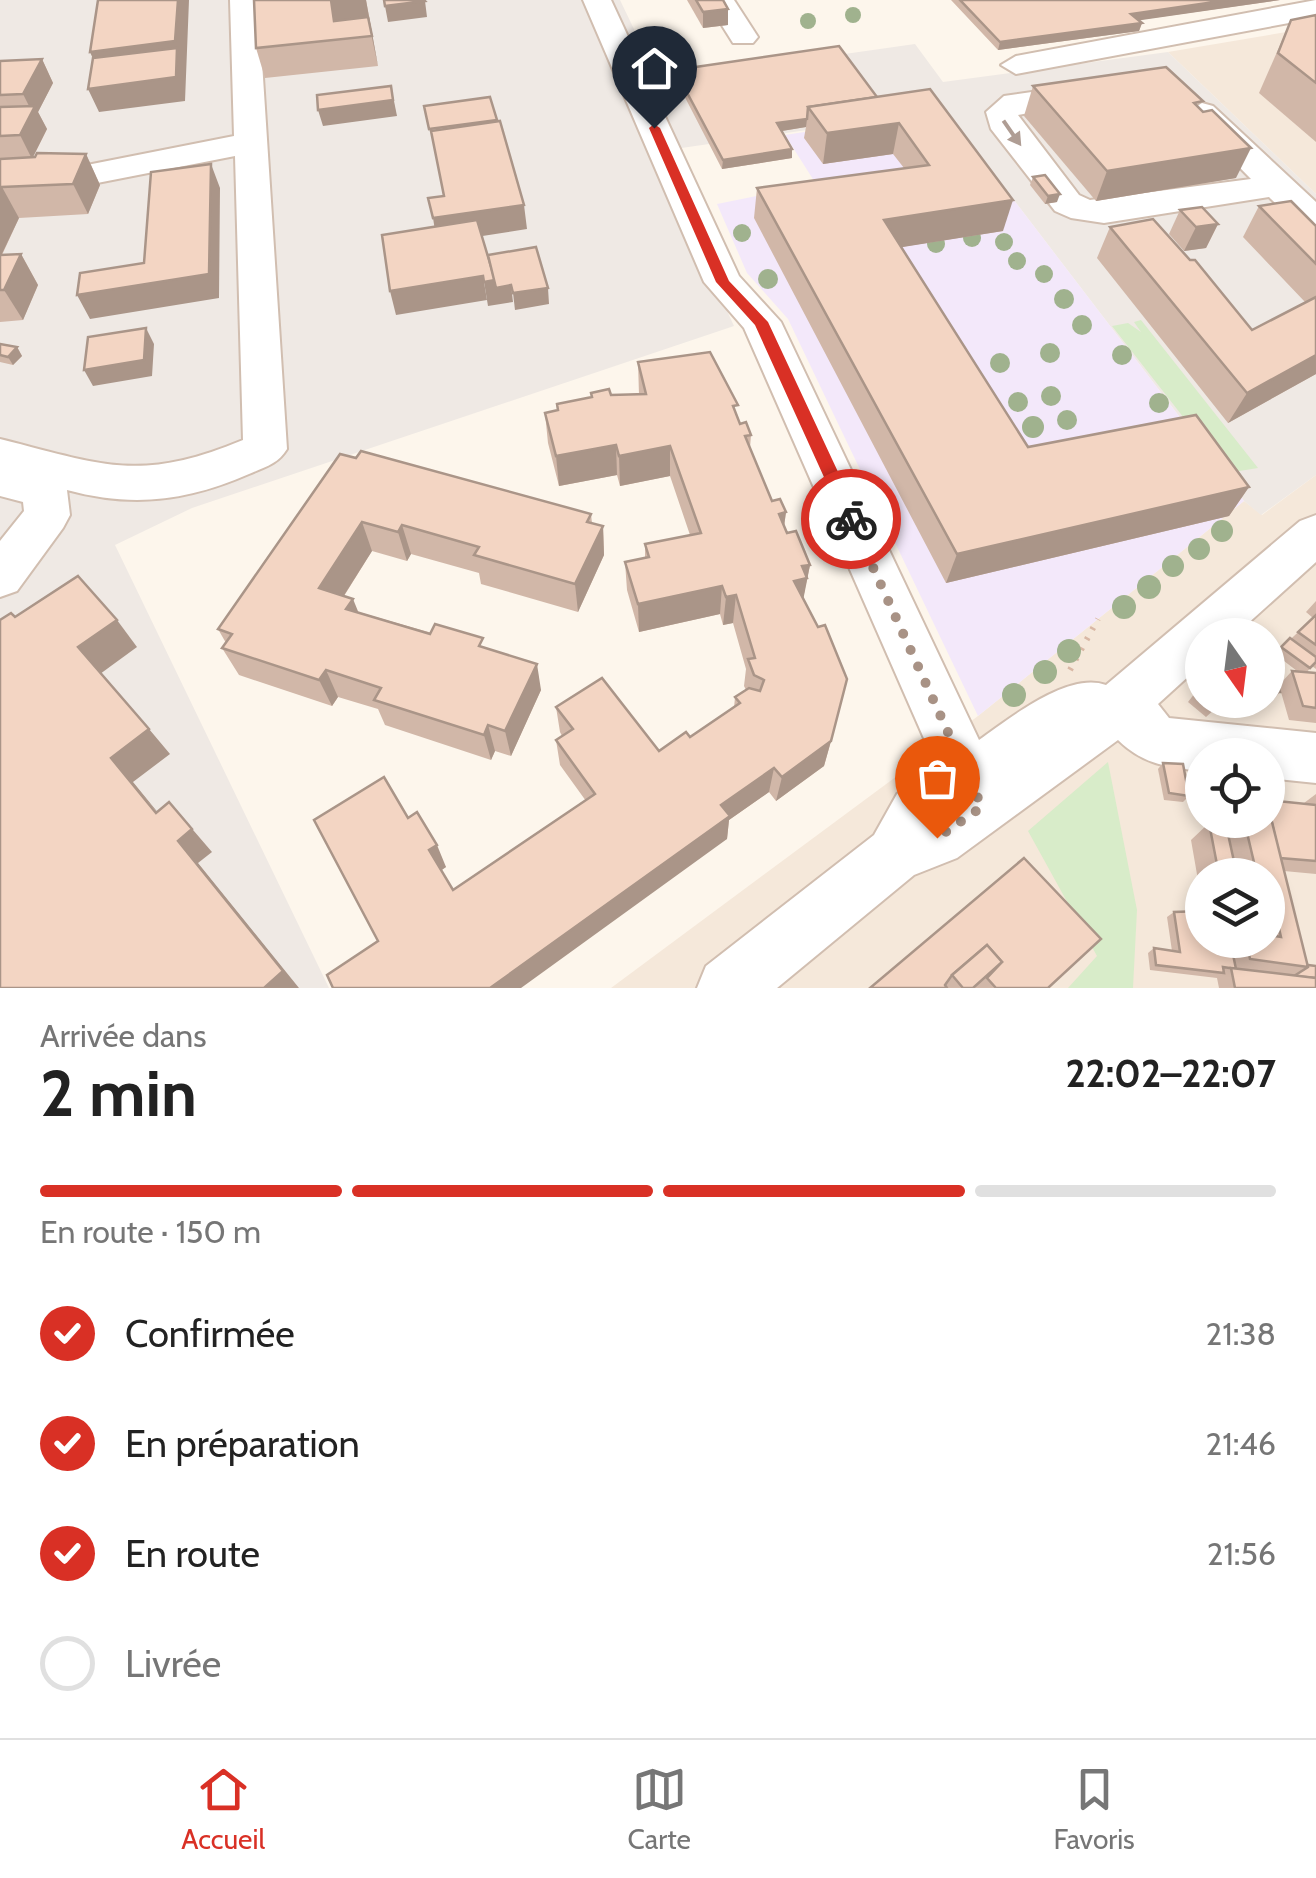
<!DOCTYPE html>
<html lang="fr">
<head>
<meta charset="utf-8">
<style>
	:root { --surface:#fff; --page:#f6f6f6; --text:#222; --muted:#767676; --line:#e0e0e0; --accent:#d93025 }
	body { margin:0; font-family:Cabin,sans-serif; background:var(--page); color:var(--text); height:100vh; display:flex; flex-direction:column; font-size:38px; white-space:nowrap }
	* { box-sizing:border-box; margin:0 }
	p { font-size:32px; color:var(--muted) }
	.icon { flex:none; width:55px; height:55px; fill:none; stroke:currentColor; stroke-width:2; stroke-linecap:round; stroke-linejoin:round }
	.map { position:relative; height:988px; overflow:hidden }
	.panel { display:flex; flex-direction:column; background:var(--surface); flex:1 }
	.panel>* { flex:none }
	.needle { width:65px; rotate:166deg }
	.buttons { position:absolute; left:1185px; top:618px; display:grid; gap:20px }
	.buttons a { display:grid; place-items:center; width:100px; height:100px; border-radius:50%; background:var(--surface); box-shadow:0 5px 15px #0003; font-size:50px }
	.pin { position:absolute; display:grid; place-items:center; width:85px; height:85px; color:#fff; margin:-102px -42px; border-radius:50% 50% 50% 0; rotate:-45deg; box-shadow:0 0 10px #0007 }
	.pin .icon { rotate:45deg }
	.courier { position:absolute; display:grid; place-items:center; width:100px; height:100px; margin:-50px; border:8px solid #d93025; border-radius:50%; background:#fff; color:#222; box-shadow:0 2px 12px #0007 }
	.head em { font-style:normal; font-weight:700 }
	.head div { display:flex; flex-direction:column-reverse }
	.head { display:flex; align-items:center; justify-content:space-between; height:170px; padding:0 40px }
	h1 { font-size:65px; font-weight:700; line-height:75px }
	.bar { display:grid; grid-template-columns:repeat(4,1fr); gap:15px 10px; align-content:center; height:120px; padding:0 40px }
	.bar i { height:12px; border-radius:8px; background:var(--line) }
	.bar .active { background:var(--accent) }
	.bar p { grid-column:span 4 }
	ol { padding:0 40px; list-style:none }
	li { display:flex; align-items:center; gap:30px; height:110px }
	li p { margin-inline-start:auto }
	li .icon { padding:10px; border-radius:50%; background:var(--accent); color:#fff; stroke-width:4 }
	li:last-child { color:var(--muted) }
	li i { width:55px; height:55px; border:5px solid var(--line); border-radius:50% }
	.tab-bar { display:flex; justify-content:space-around; align-items:center; height:140px; border-top:2px solid var(--line); background:var(--surface); font-size:28px; color:var(--muted) }
	.tab-bar a { display:grid; justify-items:center; gap:5px }
	.tab-bar .active { color:var(--accent) }
	.map>svg:first-child { display:block }
</style>
</head>
<body>
<div class="map">
<svg width="1316" height="988" viewBox="0 0 1316 988">
	<rect width="100%" height="100%" fill="#fdf6ec"/>
	<g fill="#f5e8da" fill-rule="evenodd">
		<path d="M1316,27V194L1168,52Z"/>
		<path d="M1316,475V988H611L978,716L1244,501L1262,515ZM1202,635H1268V700H1202ZM1202,755H1268V820H1202ZM1202,875H1268V940H1202Z"/>
	</g>
	<path fill="#efe9e4" d="M0,0H620L656,75L675,78L915,44L943,82L1168,52L1316,194V475L1261,515L1244,501L945,110L654,152L734,326L192,508L115,545L329,988H0Z"/>
	<path fill="#f3e8fa" d="M945,110L1244,501L978,716L788,319L747,273L717,204L816,184L785,135Z"/>
	<g fill="#d8ecc9">
		<path d="M1141,320L1258,468L1227,473L1112,326L1128,323L1141,332L1134,322Z"/>
		<path d="M1108,762L1137,910L1133,988H1068L1097,956L1028,831Z"/>
	</g>
	<g fill="none" stroke-linecap="round" stroke-linejoin="round">
		<g stroke="#d1beb0" stroke-width="4">
			<g id="minor">
				<path d="M230,0H258L287,449C278,464 265,467 249,474C187,501 133,508 67,490L70,515L63,528L17,591L0,597V541L24,511L23,502L0,496V439C104,465 139,483 243,440L235,156L87,185L0,188V168L87,165L234,136Z"/>
				<path d="M583,0H611L739,276L781,322L979,740C1009,719 1068,671 1106,685L1300,521L1316,515V562L1235,635H1202V664L1158,704L1169,718L1316,733V783L1268,778V755H1202V771C1167,767 1144,765 1118,740L957,858L914,875L777,988H697L706,966L874,835L897,794L937,768L744,328L704,282Z"/>
				<path d="M706,0H734L758,37L753,43H733Z"/>
				<path d="M1316,0V18L1016,74L1001,65L1016,56Z"/>
				<path d="M1088,84L1104,93L1099,100L1018,115L1079,195L1090,200L1251,179L1186,113L1202,103L1213,106L1316,202V233L1303,230L1269,197L1104,223L1071,218L1055,211L991,129L986,112L1004,96Z"/>
			</g>
		</g>
		<path stroke="#d9b8a5" stroke-width="6" stroke-dasharray="2.5 9" stroke-linecap="butt" d="M1070,670L1098,619"/>
		<use href="#minor" fill="#fff" fill-rule="evenodd"/>
	</g>
	<g fill="#a0b28e">
		<circle cx="853" cy="15" r="8"/>
		<circle cx="808" cy="21" r="8"/>
		<circle cx="742" cy="233" r="9"/>
		<circle cx="972" cy="238" r="9"/>
		<circle cx="1004" cy="242" r="9"/>
		<circle cx="936" cy="244" r="9"/>
		<circle cx="1017" cy="261" r="9"/>
		<circle cx="1044" cy="274" r="9"/>
		<circle cx="768" cy="279" r="10"/>
		<circle cx="1064" cy="299" r="10"/>
		<circle cx="1082" cy="325" r="10"/>
		<circle cx="1050" cy="353" r="10"/>
		<circle cx="1122" cy="355" r="10"/>
		<circle cx="1000" cy="363" r="10"/>
		<circle cx="1051" cy="396" r="10"/>
		<circle cx="1018" cy="402" r="10"/>
		<circle cx="1159" cy="403" r="10"/>
		<circle cx="1067" cy="420" r="10"/>
		<circle cx="1033" cy="427" r="11"/>
		<circle cx="1222" cy="531" r="11"/>
		<circle cx="1199" cy="549" r="11"/>
		<circle cx="1173" cy="566" r="11"/>
		<circle cx="1149" cy="587" r="12"/>
		<circle cx="1124" cy="607" r="12"/>
		<circle cx="1069" cy="651" r="12"/>
		<circle cx="1045" cy="672" r="12"/>
		<circle cx="1014" cy="695" r="12"/>
	</g>
	<g fill="#d1b7a8">
		<path d="M254,0H366L378,66L265,78L256,48Z"/>
		<path d="M687,0H723L728,9V25L703,28Z"/>
		<path d="M951,0H1280L1138,20L1142,23L1139,31L998,50Z"/>
		<path d="M1316,15V142L1259,93L1291,20Z"/>
		<path d="M42,59L53,83L38,112L47,129L33,157L86,154L100,185L88,214L19,218L2,255L21,254L38,285L23,320L0,322V61Z"/>
		<path d="M675,70L877,97L1003,231L901,247L1028,447L1249,487L1229,516L946,583L754,218L757,188L904,168L893,154L823,164L804,138L806,127L781,131L792,149V158L722,169L675,78Z"/>
		<path d="M1033,86L1200,108L1236,178L1096,201L1024,116Z"/>
		<path d="M1033,177L1057,202L1045,204L1030,185Z"/>
		<path d="M1259,206L1316,226V374L1228,423L1097,258L1110,227L1252,330L1305,302L1243,237Z"/>
		<path d="M1180,210L1218,224L1206,248L1184,251L1169,234Z"/>
		<path d="M0,344L17,347L22,356L13,365L0,362Z"/>
		<path d="M638,362L737,417L740,424L751,435L750,448L772,501L786,512L784,526L787,533L810,565L803,598L831,741L824,766L776,801L769,792L729,820L727,839L378,941L408,818L446,867L441,870L453,890L586,801L560,765L556,740L562,736L560,732L556,707L659,751L690,737L734,708L735,697L746,690L744,686L746,669L733,623L723,625L720,614L639,632L627,590L625,562L645,558V544L690,535L670,476L620,486L617,475L559,486L548,443L545,413L557,411V404L591,397V393L611,395H639Z"/>
		<path d="M340,454L591,514L592,523L603,526L604,555L578,612L481,584L479,573L411,554L407,561L372,551L344,596L358,612L485,648L541,690L511,756L495,751L491,760L385,725L378,709L338,697L332,706L239,675L222,648L226,643L218,629Z"/>
		<path d="M1316,601V669L1312,666L1307,672L1316,673V723L1289,720L1279,685L1292,671H1297L1275,654L1313,618L1306,612Z"/>
		<path d="M1268,657L1280,692L1274,699H1268Z"/>
		<path d="M1202,684V700H1244L1232,713L1216,708L1206,717L1188,702Z"/>
		<path d="M1163,763L1189,796L1183,802L1164,800L1158,769Z"/>
		<path d="M1202,773V811L1196,810L1191,785Z"/>
		<path d="M1316,794V874L1284,871L1308,965L1316,988H1219L1217,978L1150,970L1148,953L1154,948L1172,951L1167,917L1174,912L1202,940H1268V875H1202V903L1191,840L1209,823L1222,824L1221,820H1268L1304,803Z"/>
		<path d="M1024,858L1049,988H870Z"/>
	</g>
	<g fill="#aa9588">
		<path d="M178,0H189L185,101L99,112L88,89L103,82L90,52Z"/>
		<path d="M331,0H366L378,66L369,24L334,21Z"/>
		<path d="M1228,0H1280L1128,22L1131,14Z"/>
		<path d="M425,1L427,17L388,22L385,6Z"/>
		<path d="M728,9V25L703,28V12Z"/>
		<path d="M1142,23L1139,31L998,50L1000,42Z"/>
		<path d="M42,59L53,83L38,112L47,129L32,159L20,135L32,112L23,94Z"/>
		<path d="M391,86L397,116L323,126L318,110Z"/>
		<path d="M807,119L806,127L776,132L777,123Z"/>
		<path d="M899,123L893,154L823,164L827,133Z"/>
		<path d="M1251,148L1236,178L1096,201L1107,171Z"/>
		<path d="M792,149V158L722,169L723,160Z"/>
		<path d="M86,154L100,185L88,214L73,184Z"/>
		<path d="M211,164L220,188L219,298L90,319L77,295L209,274Z"/>
		<path d="M2,187L19,218L0,258V191Z"/>
		<path d="M1060,194L1057,202L1045,204L1048,196Z"/>
		<path d="M1013,200L1003,231L878,251L884,220Z"/>
		<path d="M524,205L527,229L437,243L433,218Z"/>
		<path d="M1218,224L1206,248L1184,251L1196,227Z"/>
		<path d="M21,254L38,285L23,320L4,290Z"/>
		<path d="M483,276L487,300L396,315L390,291Z"/>
		<path d="M495,280L511,285L513,302L488,306L484,282Z"/>
		<path d="M548,288L549,304L515,310L513,293Z"/>
		<path d="M146,328L154,344L152,376L93,386L84,370Z"/>
		<path d="M17,347L22,356L13,365L8,357Z"/>
		<path d="M1316,355V374L1228,423L1247,393Z"/>
		<path d="M616,445L617,475L559,486L556,456Z"/>
		<path d="M670,446V476L620,486L619,456Z"/>
		<path d="M1249,487L1229,516L946,583L957,554Z"/>
		<path d="M786,512L782,541L779,514Z"/>
		<path d="M362,522L372,551L331,616L319,588Z"/>
		<path d="M402,525L411,554L407,561L398,532Z"/>
		<path d="M603,526L604,555L578,612L575,584Z"/>
		<path d="M810,565L802,606L794,581L802,566Z"/>
		<path d="M722,586L720,614L639,632L638,604Z"/>
		<path d="M736,595L733,623L723,625L726,597Z"/>
		<path d="M353,599L364,626L346,609Z"/>
		<path d="M117,620L137,647L100,674L78,647Z"/>
		<path d="M537,664L541,690L511,756L505,731Z"/>
		<path d="M326,670L338,697L332,706L319,680Z"/>
		<path d="M488,725L495,751L491,760L484,735Z"/>
		<path d="M149,729L170,754L133,782L177,836L111,758Z"/>
		<path d="M831,741L824,766L776,801L782,777Z"/>
		<path d="M774,768L769,792L729,820L727,839L521,988H490L721,805Z"/>
		<path d="M169,802L212,852L198,863L299,988H264L178,841Z"/>
		<path d="M437,845L446,867L439,872L429,850Z"/>
	</g>
	<g fill="#f3d5c3" stroke="#aa9588" stroke-width="2.5">
		<path d="M98,0H178L175,41L90,52Z"/>
		<path d="M254,0H331L334,21L368,17L372,36L256,48Z"/>
		<path d="M384,0H424L425,1L385,6Z"/>
		<path d="M696,0H723L728,9L703,12Z"/>
		<path d="M960,0H1228L1131,14L1142,23L1000,42Z"/>
		<path d="M1316,15V83L1278,53L1291,20Z"/>
		<path d="M839,46L877,97L808,107L807,119L777,123L792,149L723,160L675,70Z"/>
		<path d="M177,48L176,77L88,89L93,58Z"/>
		<path d="M42,59L23,94L0,95V61Z"/>
		<path d="M1166,67L1203,101L1194,103L1203,112L1212,110L1251,148L1107,171L1033,86Z"/>
		<path d="M391,86L393,100L318,110L317,95Z"/>
		<path d="M930,89L1013,200L884,220L1028,447L1196,415L1249,487L957,554L757,188L929,165L899,123L827,133L808,107Z"/>
		<path d="M490,97L497,120L429,129L424,106Z"/>
		<path d="M35,106L20,135L0,136V107Z"/>
		<path d="M500,121L524,205L433,218L428,198L444,196L431,131Z"/>
		<path d="M37,153L86,154L73,184L2,187L0,191V159L35,157Z"/>
		<path d="M211,164L209,274L77,295L80,273L144,263L151,172Z"/>
		<path d="M1045,175L1060,194L1048,196L1033,177Z"/>
		<path d="M1291,201L1316,226V264L1259,206Z"/>
		<path d="M1202,207L1218,224L1196,227L1180,210Z"/>
		<path d="M1153,219L1190,260H1195L1252,330L1316,297V355L1247,393L1110,227Z"/>
		<path d="M477,220L495,280L484,282L483,276L390,291L382,235Z"/>
		<path d="M536,247L548,288L513,293L511,285L496,288L488,255Z"/>
		<path d="M21,254L4,290H0V255Z"/>
		<path d="M146,328L144,360L84,370L88,337Z"/>
		<path d="M0,344L17,347L8,357L0,355Z"/>
		<path d="M710,352L738,405L733,406L740,424L746,422L751,435L745,436L772,501L780,499L786,512L779,514L787,533L796,531L810,565L802,566L807,578L794,581L818,627L825,625L847,679L831,741L782,777L774,768L721,805L730,816L490,988H333L327,975L378,941L314,820L384,777L408,818L417,812L437,845L429,850L453,890L595,794L556,740L573,729L556,707L602,678L659,751L686,732L690,737L740,703L735,697L749,688L760,691L764,680L754,675L748,659L755,658L736,595L726,597L722,586L638,604L625,562L649,557L645,544L701,533L670,446L619,456L616,445L556,456L545,413L558,410L557,404L592,397L591,393L609,389L611,395L646,394L638,362Z"/>
		<path d="M361,451L591,514L587,522L603,526L575,584L474,555L479,547L402,525L398,532L362,522L319,588L353,599L346,609L430,634L435,624L483,638L479,646L537,664L505,731L488,725L484,735L374,700L381,688L326,670L319,680L222,648L232,634L218,629L340,454L356,458Z"/>
		<path d="M78,576L117,620L78,647L149,729L111,758L156,813L169,802L192,829L178,841L283,971L264,988H0V620L11,613L15,617Z"/>
		<path d="M1316,615V645L1298,632Z"/>
		<path d="M1290,638L1316,657V662L1310,668L1281,647Z"/>
		<path d="M1268,657H1269L1280,692H1268Z"/>
		<path d="M1292,671L1316,673V708L1303,706Z"/>
		<path d="M1163,763L1183,764L1189,796L1169,793Z"/>
		<path d="M1268,800L1316,805V861L1280,858L1268,806Z"/>
		<path d="M1268,806L1308,967L1250,959L1246,940H1268V935L1281,937L1278,924L1268,917V875H1257L1244,820H1268Z"/>
		<path d="M1209,823L1226,825L1237,875H1219Z"/>
		<path d="M1024,858L1101,939L1048,988H996L987,978L1002,962L987,945L952,975L945,985L947,988H870Z"/>
		<path d="M1202,911V940H1230L1236,969L1223,967L1224,973L1156,965L1154,948L1180,952L1174,912Z"/>
		<path d="M987,945L1002,962L973,988H963L952,975Z"/>
		<path d="M1308,965L1316,966V978L1294,976L1308,967Z"/>
		<path d="M1231,968L1316,978V988H1235Z"/>
	</g>
	<defs><path id="oneway-solid" d="M-6-.8H1V-3.2L6.5 0L1 3.2V.8H-6Z" transform="scale(2.5)"/></defs>
	<use fill="#af9d94" href="#oneway-solid" transform="translate(1012 133) rotate(55)"/>
	<path fill="#d93025" d="M654,124L660,128L729,281L768,322L860,519L857,523L851,525L843,519L755,325L716,282L649,128Z"/>
	<g fill="none" stroke-linecap="round" stroke-linejoin="round">
		<path stroke="#a89285" stroke-width="10" stroke-dasharray="0 18" d="M851,519L982,807L937,838"/>
	</g>
</svg>
<div class="buttons">
<a><svg class="needle" viewBox="-14 -14 28 28"><path d="M0-13l5 13h-10z" fill="#e53935"/><path d="M0 13l5-13h-10z" fill="#767676"/></svg></a>
<a><svg class="icon" aria-label="locate" viewBox="0 0 24 24"><circle cx="12" cy="12" r="6"/><path d="M12 2v4M12 18v4M2 12h4M18 12h4"/></svg></a>
<a><svg class="icon" aria-label="layers" viewBox="0 0 24 24"><path d="M12 4l9 5-9 5-9-5zM3 14l9 5 9-5"/></svg></a>
</div>
<div class="pin" style="left:937px;top:838px;background:#ea580c"><svg class="icon" aria-label="bag" viewBox="0 0 24 24"><path d="M5 8h14l-1 12H6zM9 8a3 3 0 0 1 6 0"/></svg></div>
<div class="pin" style="left:654px;top:128px;background:#1f2937"><svg class="icon" aria-label="home" viewBox="0 0 24 24"><path d="M3 11l9-7 9 7M6 9v11h12V9"/></svg></div>
<div class="courier" style="left:851px;top:519px"><svg class="icon" aria-label="bike" viewBox="0 0 24 24"><circle cx="6" cy="16" r="4"/><circle cx="18" cy="16" r="4"/><path d="M6 16l4-8h5l3 8M10 8l3 8H6M13 5h3"/></svg></div>
</div>
<section class="panel">
<div class="head"><div><h1>2 min</h1><p>Arrivée dans</p></div><em>22:02–22:07</em></div>
<div class="bar"><i class="active"></i><i class="active"></i><i class="active"></i><i></i><p>En route · 150 m</p></div>
<ol>
<li><svg class="icon" aria-label="check" viewBox="0 0 24 24"><path d="M5 12l5 5 9-10"/></svg>Confirmée<p>21:38</p></li>
<li><svg class="icon" aria-label="check" viewBox="0 0 24 24"><path d="M5 12l5 5 9-10"/></svg>En préparation<p>21:46</p></li>
<li><svg class="icon" aria-label="check" viewBox="0 0 24 24"><path d="M5 12l5 5 9-10"/></svg>En route<p>21:56</p></li>
<li><i></i>Livrée</li>
</ol>
</section>
<nav class="tab-bar">
<a class="active"><svg class="icon" aria-label="home" viewBox="0 0 24 24"><path d="M3 11l9-7 9 7M6 9v11h12V9"/></svg>Accueil</a>
<a><svg class="icon" aria-label="map" viewBox="0 0 24 24"><path d="M3 6l6-2 6 2 6-2v14l-6 2-6-2-6 2zM9 4v14M15 6v14"/></svg>Carte</a>
<a><svg class="icon" aria-label="saved" viewBox="0 0 24 24"><path d="M7 4h10v16l-5-4-5 4z"/></svg>Favoris</a>
</nav>
</body>
</html>
